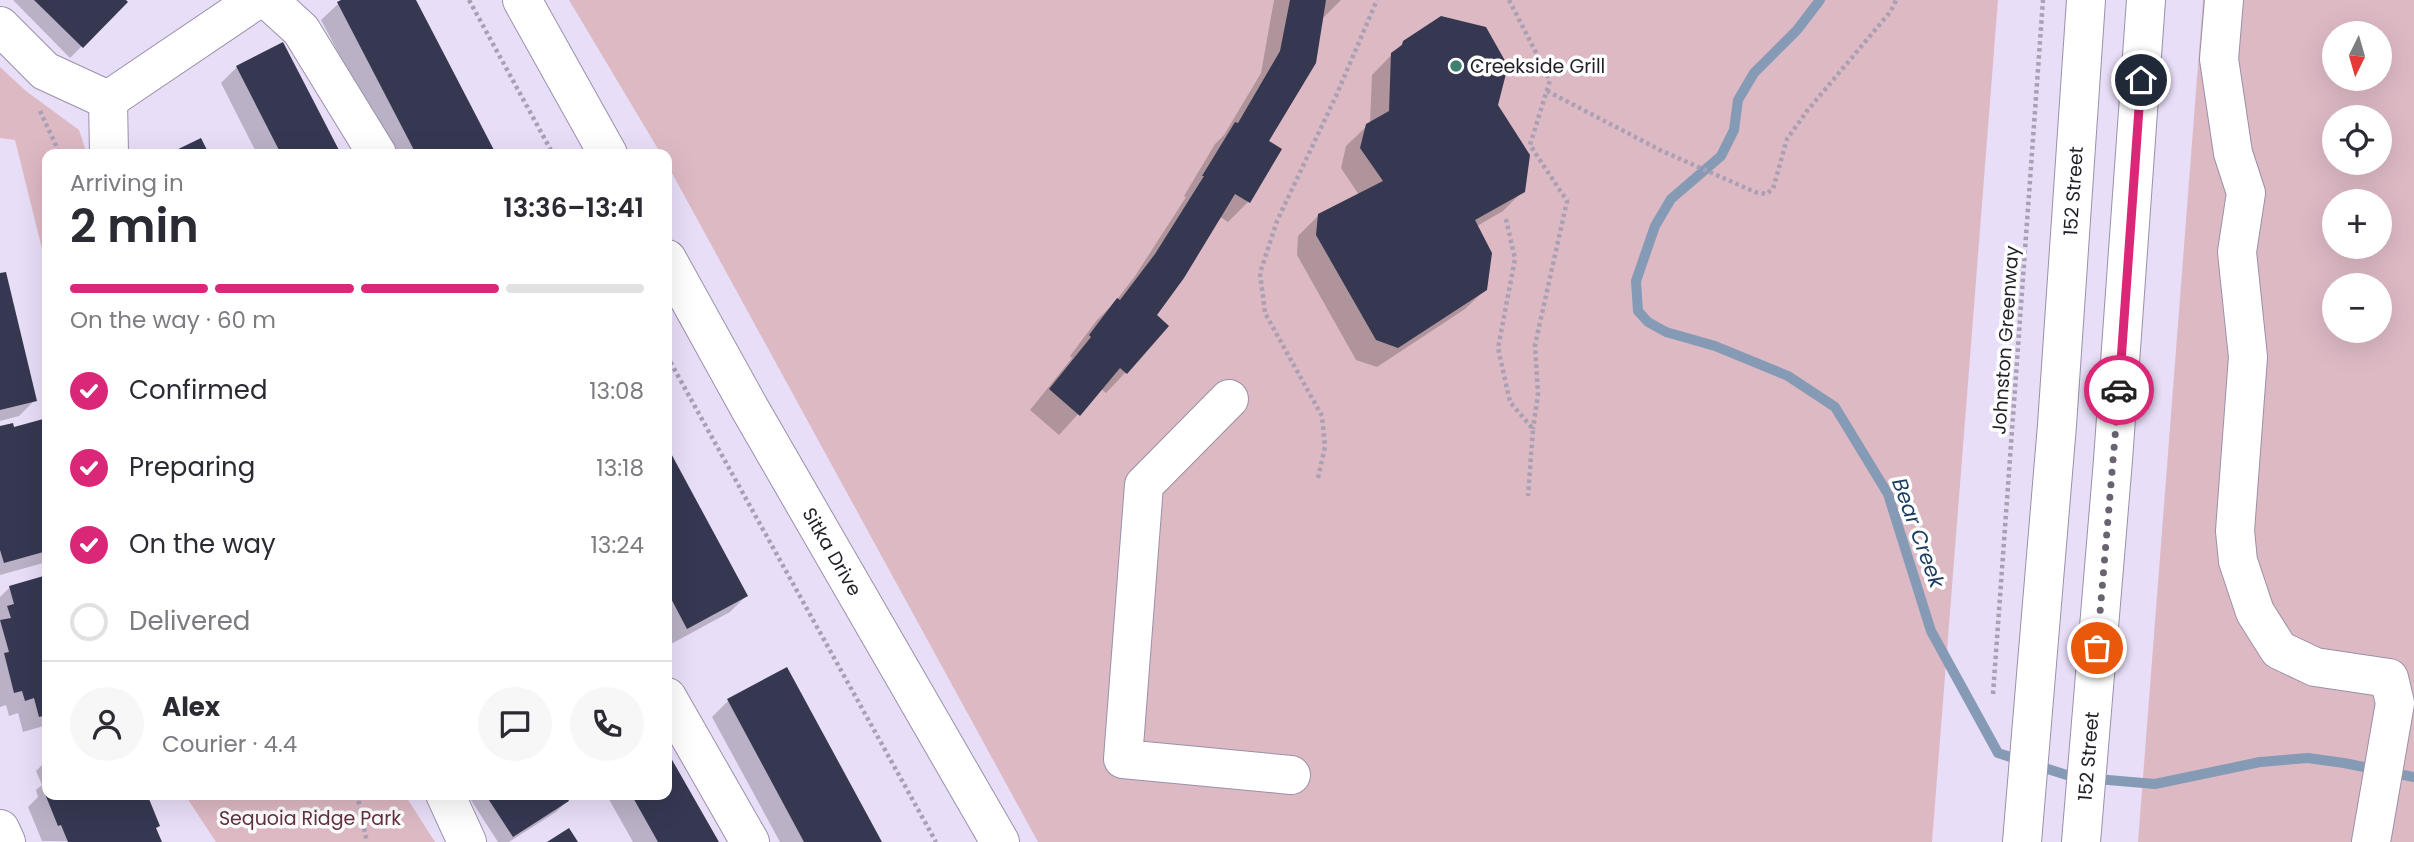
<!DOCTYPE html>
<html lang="en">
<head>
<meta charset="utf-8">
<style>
	:root { --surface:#fff; --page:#f7f7f7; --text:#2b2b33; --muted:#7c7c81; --line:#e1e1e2; --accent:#db2777 }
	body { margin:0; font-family:Poppins,sans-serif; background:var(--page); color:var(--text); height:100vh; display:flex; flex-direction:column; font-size:26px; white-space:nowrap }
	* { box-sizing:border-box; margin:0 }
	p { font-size:23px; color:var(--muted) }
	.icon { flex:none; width:38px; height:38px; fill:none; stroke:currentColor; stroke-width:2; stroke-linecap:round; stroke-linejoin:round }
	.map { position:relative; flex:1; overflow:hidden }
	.side { position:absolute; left:42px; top:149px; width:630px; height:651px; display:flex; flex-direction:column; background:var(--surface); border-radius:14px; box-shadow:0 7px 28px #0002 }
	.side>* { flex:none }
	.needle { width:46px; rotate:185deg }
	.buttons { position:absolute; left:2322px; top:21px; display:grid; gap:14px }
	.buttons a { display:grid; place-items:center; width:70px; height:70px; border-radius:50%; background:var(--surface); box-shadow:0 7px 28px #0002; font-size:35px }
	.pin { position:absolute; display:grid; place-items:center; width:60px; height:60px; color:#fff; margin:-30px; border:4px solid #fff; border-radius:50%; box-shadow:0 2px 7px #0007 }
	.courier { position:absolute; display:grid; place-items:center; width:70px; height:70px; margin:-35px; border:5px solid #db2777; border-radius:50%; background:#fff; color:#222; box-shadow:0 2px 9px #0007 }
	.head em { font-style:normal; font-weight:600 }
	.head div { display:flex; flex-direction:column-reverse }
	.head { display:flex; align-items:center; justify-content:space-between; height:119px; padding:0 28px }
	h1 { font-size:46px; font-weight:600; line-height:52px }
	.bar { display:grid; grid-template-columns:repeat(4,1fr); gap:10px 7px; align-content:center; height:84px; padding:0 28px }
	.bar i { height:9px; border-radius:5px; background:var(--line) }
	.bar .active { background:var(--accent) }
	.bar p { grid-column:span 4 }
	.line { display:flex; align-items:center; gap:18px; padding:0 28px; border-top:2px solid var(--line) }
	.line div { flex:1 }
	.round { display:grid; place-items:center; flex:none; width:74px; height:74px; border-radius:37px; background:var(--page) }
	ol { padding:0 28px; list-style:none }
	li { display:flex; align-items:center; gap:21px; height:77px }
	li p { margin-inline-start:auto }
	li .icon { padding:7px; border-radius:50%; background:var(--accent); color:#fff; stroke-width:4 }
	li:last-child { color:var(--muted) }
	li i { width:38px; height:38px; border:4px solid var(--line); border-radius:50% }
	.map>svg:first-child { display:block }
</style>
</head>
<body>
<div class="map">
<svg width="2414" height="842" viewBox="0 0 2414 842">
	<rect width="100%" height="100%" fill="#e9def8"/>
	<g fill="#ddb9c4" fill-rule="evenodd">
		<path d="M569,0H1998L1932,842H1038L667,164V154H661Z"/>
		<path d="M2203,0H2414V842H2138ZM2334,33H2380V79H2334ZM2334,117H2380V163H2334ZM2334,201H2380V247H2334ZM2334,285H2380V331H2334Z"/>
		<path d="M0,67L26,91L79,130L87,154H47V269L15,140L0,138Z"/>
		<path d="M185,795H405L435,842H216Z"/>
	</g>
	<g fill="#0003">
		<path d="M13,0H124L126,2L70,58Z"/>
		<path d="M344,0H414L493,152L491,154H392L321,20L338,4Z"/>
		<path d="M1274,0H1341L1321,20L1266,142L1248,202L1228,222L1219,216L1154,315L1166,326L1125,373L1106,393L1101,389L1059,435L1030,410L1072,358L1070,356L1097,320L1115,302L1135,276L1186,197L1184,196L1215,144L1224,135L1261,73Z"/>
		<path d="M1404,42L1496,105L1523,191L1503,211L1477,226L1486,289L1465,309L1377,367L1356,360L1297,255L1298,236L1319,215L1359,195L1341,168L1346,146L1370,123L1372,75Z"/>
		<path d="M237,67L339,154H257L221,83Z"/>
		<path d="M0,275L35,400L19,416L0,421Z"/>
		<path d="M47,420V562L0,575V428L12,429Z"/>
		<path d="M667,450L746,596L730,612L671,644L667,636Z"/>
		<path d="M47,577V725L23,732L18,713L9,716L6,705L0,707V597L10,587Z"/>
		<path d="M728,701L880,842H780L712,717Z"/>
		<path d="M667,755L717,842H633L606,794H667Z"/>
		<path d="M47,760V794L160,842L42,841L28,807L38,797L36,790L42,785L36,771Z"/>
		<path d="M467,794H563L567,801L556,812L509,842H498Z"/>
	</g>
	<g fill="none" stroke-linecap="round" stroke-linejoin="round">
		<path stroke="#859bb5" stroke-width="10" d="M1820,0L1797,30L1754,73L1738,100L1734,130L1721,156L1671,199L1655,226L1636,281L1638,311L1648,322L1666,332L1715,346L1788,376L1835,407L1888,494L1931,631L1998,753L2073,777L2155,784L2260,762L2308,758L2344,763L2414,777"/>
	</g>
	<g fill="#363852">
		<path d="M34,0H126L128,2L83,48Z"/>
		<path d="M341,0H416L495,152L416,154L337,2Z"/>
		<path d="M1290,0H1326L1316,63L1269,141L1282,149L1250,203L1235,194L1184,278L1157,315L1169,326L1127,374L1120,368L1080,416L1049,389L1091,337L1089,335L1117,298L1120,300L1155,254L1204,176H1202L1235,122L1238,123L1280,51Z"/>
		<path d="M1441,16L1486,27L1508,66L1498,105L1530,155L1525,192L1475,220L1492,253L1487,290L1398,348L1376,340L1316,235L1318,214L1383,181L1360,148L1366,124L1389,111L1391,53L1402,45L1403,41Z"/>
		<path d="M283,42L341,154H281L236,66Z"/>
		<path d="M201,138L209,154H168Z"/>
		<path d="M6,272L37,401L0,410V273Z"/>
		<path d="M47,418V551L4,563L0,550V426L13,423L14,427Z"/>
		<path d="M667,446L748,596L687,629L667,591Z"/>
		<path d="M47,575V715L39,717L34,698L25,701L22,691L14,693L4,653L9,652L0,620L11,618L7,606L14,604L9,586Z"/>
		<path d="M787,667L882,842H804L727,699Z"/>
		<path d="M667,751L719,842H658L631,794H667Z"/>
		<path d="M47,788V794H147L160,826L156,828L162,842H68L61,825L58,826L43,789Z"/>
		<path d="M485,794H565L569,801L513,837Z"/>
		<path d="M569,828L578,842H547Z"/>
	</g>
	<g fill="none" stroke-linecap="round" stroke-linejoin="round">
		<g stroke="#9b90a9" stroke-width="40">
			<g id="minor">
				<path d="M268,0L301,30L377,154"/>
				<path d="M522,0L608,154"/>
				<path d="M2224,0L2219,59L2233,153L2246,193L2237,252L2248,357L2235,531L2238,561L2255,612L2279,650L2315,667L2389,678L2395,703L2371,842"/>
				<path d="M0,26L45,71L108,100L109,154"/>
				<path d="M108,100L256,0"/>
				<path id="s1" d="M667,259L750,409L1000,842"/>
				<path d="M1229,399L1144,485L1123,759L1291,775"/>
				<path d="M667,697L750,842"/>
				<path d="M445,794L467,842"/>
				<path d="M0,829L6,842"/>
			</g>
		</g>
		<g stroke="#9b90a9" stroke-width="40">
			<g id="major">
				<path id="s2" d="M2022,842L2057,425L2086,0"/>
				<path id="s3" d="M2081,842L2113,460L2146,0"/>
			</g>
		</g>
		<g stroke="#a9a0b4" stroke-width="4.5" stroke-dasharray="3.5 3.5" stroke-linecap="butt">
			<path d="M469,0L553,154"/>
			<path d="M1509,0L1550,80L1530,145L1567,201L1535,345L1538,394L1533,429"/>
			<path d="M1547,91L1662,151L1755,192L1766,194L1773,189L1787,139L1807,111L1891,11L1896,0"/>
			<path d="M40,111L60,154"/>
			<path d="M1506,219L1515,259L1498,348L1510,402L1533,429L1528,496"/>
			<path d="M667,356L936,842"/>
			<path d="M1318,478L1325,447L1322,416L1265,313L1260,273L1277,221L1336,96L1377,0"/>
			<path d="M1993,694L2043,0"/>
			<path d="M357,794L367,842"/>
		</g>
		<use href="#minor" stroke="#fff" stroke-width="38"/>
		<use href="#major" stroke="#fff" stroke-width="38"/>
	</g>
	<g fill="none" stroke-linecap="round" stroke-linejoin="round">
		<path stroke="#686271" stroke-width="7" stroke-dasharray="0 12.6" d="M2097,648L2119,390"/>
		<path stroke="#db2777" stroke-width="9" d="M2119,390L2141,80"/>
	</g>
	<circle fill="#408070" stroke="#fff" stroke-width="2.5" cx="1456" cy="66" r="7"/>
	<g text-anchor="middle" stroke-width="7" stroke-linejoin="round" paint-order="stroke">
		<g font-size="19" fill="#231f28" stroke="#fff" text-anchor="start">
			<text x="1470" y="73">Creekside Grill</text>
		</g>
		<g font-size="19" fill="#231f28" stroke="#fff">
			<text dy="7" stroke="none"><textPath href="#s2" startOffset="653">152 Street</textPath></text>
			<text transform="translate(2005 340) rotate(-86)" y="7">Johnston Greenway</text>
			<text dy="7" stroke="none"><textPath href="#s1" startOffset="336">Sitka Drive</textPath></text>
			<text dy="7" stroke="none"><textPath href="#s3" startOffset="86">152 Street</textPath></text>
		</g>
		<g font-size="19" fill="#623043" stroke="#fff">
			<text x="310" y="825">Sequoia Ridge Park</text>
		</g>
		<g font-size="21" font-style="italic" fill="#1c3d62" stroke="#fff">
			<text transform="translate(1918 533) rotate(70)" y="7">Bear Creek</text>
		</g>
	</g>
</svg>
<div class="buttons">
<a><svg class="needle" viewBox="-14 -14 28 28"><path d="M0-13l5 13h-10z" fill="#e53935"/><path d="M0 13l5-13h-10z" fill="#7c7c81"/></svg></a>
<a><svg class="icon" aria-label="locate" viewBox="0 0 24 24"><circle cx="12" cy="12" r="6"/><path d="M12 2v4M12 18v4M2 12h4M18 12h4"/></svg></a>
<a>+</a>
<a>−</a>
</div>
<div class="pin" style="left:2097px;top:648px;background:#ea580c"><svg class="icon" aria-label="bag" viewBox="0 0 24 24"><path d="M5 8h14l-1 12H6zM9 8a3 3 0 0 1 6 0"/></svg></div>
<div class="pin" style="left:2141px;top:80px;background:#1f2937"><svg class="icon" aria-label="home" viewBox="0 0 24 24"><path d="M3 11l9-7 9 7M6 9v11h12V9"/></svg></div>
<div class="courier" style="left:2119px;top:390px"><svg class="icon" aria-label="car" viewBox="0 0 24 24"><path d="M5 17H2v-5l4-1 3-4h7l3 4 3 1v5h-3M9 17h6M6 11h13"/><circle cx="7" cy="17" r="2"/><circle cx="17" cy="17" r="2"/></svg></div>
<section class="side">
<div class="head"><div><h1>2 min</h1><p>Arriving in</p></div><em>13:36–13:41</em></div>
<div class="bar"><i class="active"></i><i class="active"></i><i class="active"></i><i></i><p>On the way · 60 m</p></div>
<ol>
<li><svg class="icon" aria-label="check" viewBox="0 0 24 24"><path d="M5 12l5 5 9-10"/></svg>Confirmed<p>13:08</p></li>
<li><svg class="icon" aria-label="check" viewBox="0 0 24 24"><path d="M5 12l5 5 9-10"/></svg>Preparing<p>13:18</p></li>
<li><svg class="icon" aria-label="check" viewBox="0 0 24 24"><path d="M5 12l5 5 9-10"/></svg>On the way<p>13:24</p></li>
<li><i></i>Delivered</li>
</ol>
<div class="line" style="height:126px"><a class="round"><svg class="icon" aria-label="person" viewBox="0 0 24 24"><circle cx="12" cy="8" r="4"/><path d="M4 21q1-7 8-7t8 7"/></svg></a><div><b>Alex</b><p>Courier · 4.4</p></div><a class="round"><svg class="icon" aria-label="chat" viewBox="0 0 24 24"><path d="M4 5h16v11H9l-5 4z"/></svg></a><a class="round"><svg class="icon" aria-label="phone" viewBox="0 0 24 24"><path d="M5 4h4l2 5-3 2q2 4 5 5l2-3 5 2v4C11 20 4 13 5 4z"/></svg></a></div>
</section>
</div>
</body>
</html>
